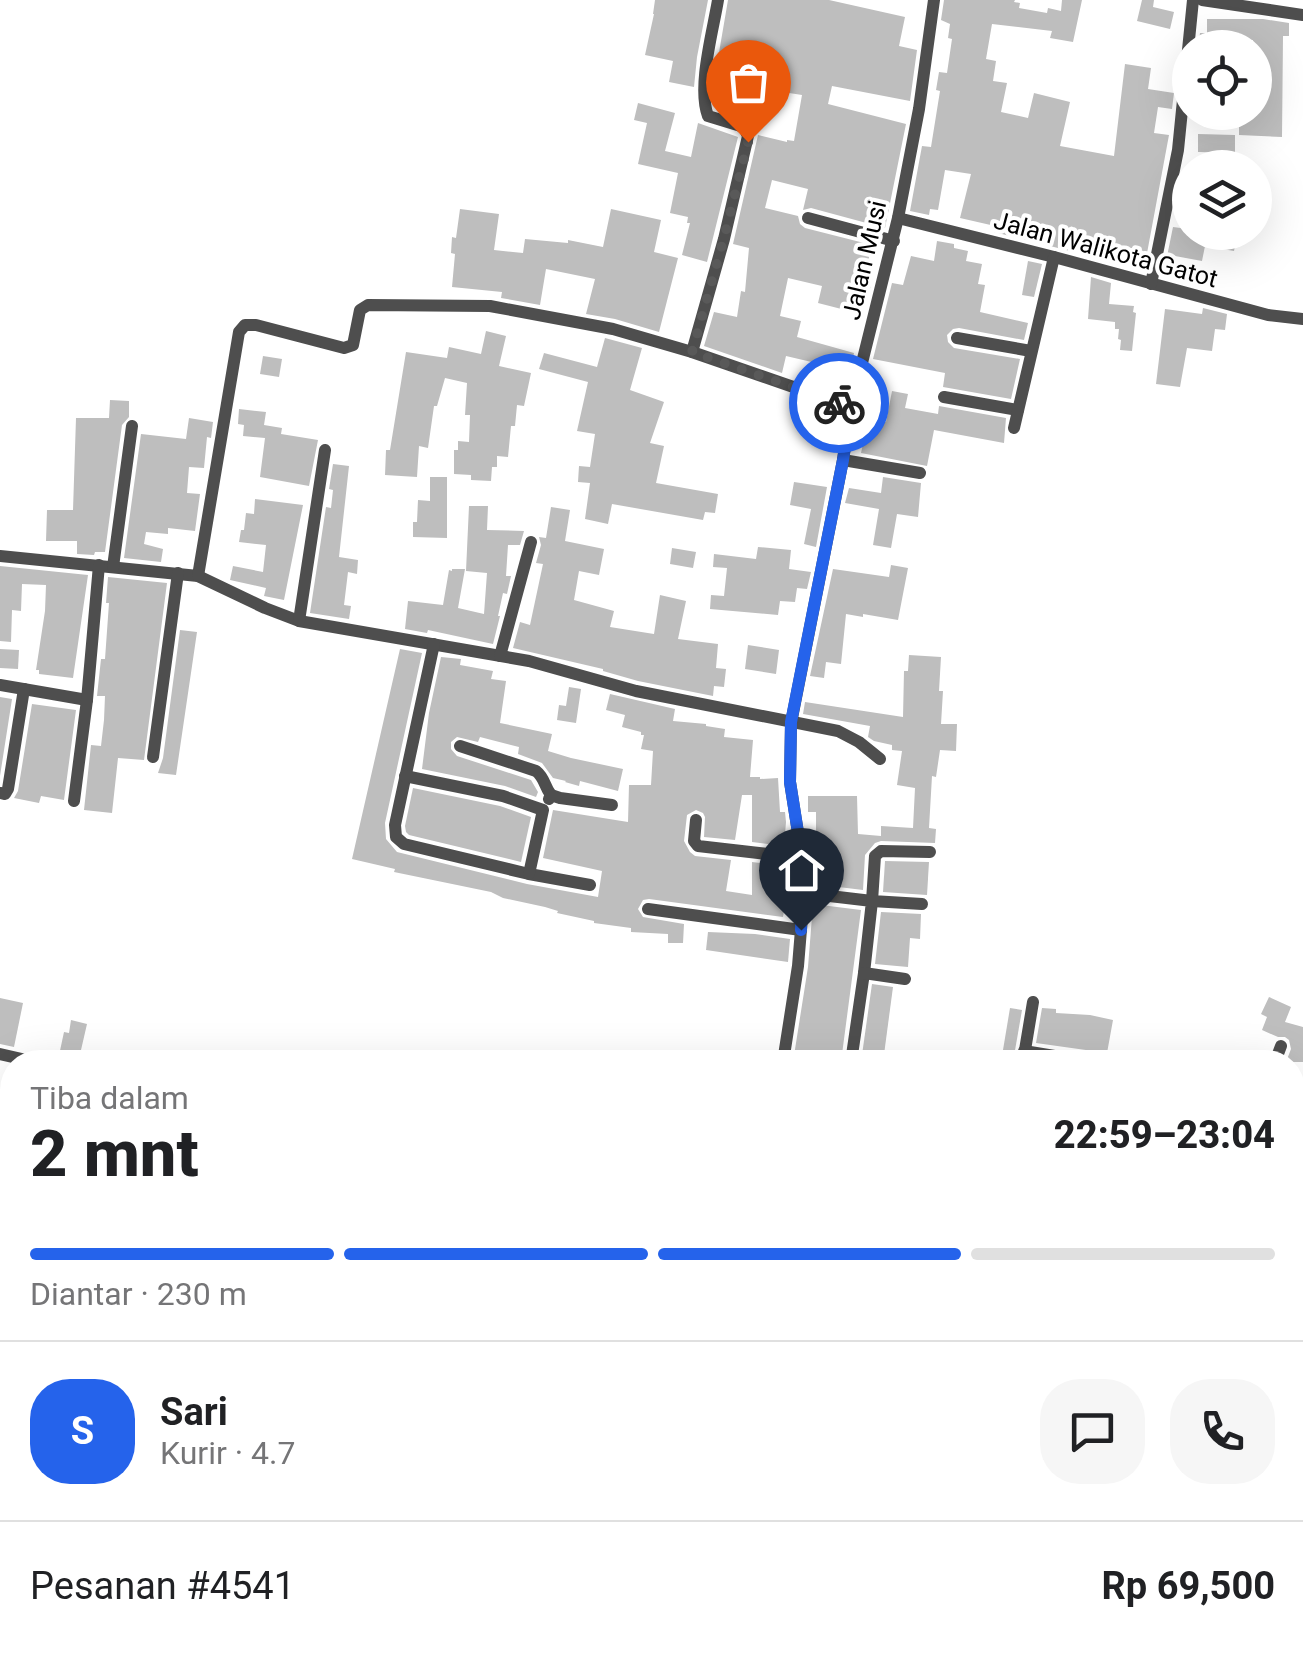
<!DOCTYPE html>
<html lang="id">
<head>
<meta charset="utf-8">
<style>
	:root { --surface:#fff; --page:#f6f6f6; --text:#202124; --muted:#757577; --line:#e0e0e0; --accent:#2563eb }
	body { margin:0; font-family:Roboto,sans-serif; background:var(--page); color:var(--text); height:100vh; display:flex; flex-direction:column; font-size:38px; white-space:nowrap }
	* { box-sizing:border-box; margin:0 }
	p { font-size:32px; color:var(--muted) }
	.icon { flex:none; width:55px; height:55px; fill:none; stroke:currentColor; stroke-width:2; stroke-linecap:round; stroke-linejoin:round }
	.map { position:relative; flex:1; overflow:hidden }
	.drawer { position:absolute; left:0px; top:1050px; width:1305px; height:622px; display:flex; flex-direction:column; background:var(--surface); border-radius:40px 40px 0 0; box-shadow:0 10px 40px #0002 }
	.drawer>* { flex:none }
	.buttons { position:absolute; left:1172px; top:30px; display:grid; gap:20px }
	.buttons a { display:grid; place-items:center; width:100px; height:100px; border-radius:50%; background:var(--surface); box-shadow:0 10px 40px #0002; font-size:50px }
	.pin { position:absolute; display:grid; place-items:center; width:85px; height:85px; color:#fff; margin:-102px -42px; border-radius:50% 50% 50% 0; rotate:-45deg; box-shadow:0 0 10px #0007 }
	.pin .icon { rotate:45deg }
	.courier { position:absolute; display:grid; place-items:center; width:100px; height:100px; margin:-50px; border:8px solid #2563eb; border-radius:50%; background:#fff; color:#222; box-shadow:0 2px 12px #0007 }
	.head em { font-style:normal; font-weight:800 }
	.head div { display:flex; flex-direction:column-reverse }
	.head { display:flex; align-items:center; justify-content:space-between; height:170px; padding:0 30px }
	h1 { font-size:65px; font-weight:800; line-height:75px }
	.bar { display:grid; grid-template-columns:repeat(4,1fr); gap:15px 10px; align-content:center; height:120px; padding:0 30px }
	.bar i { height:12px; border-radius:8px; background:var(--line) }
	.bar .current { background:var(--accent) }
	.bar p { grid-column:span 4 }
	.line { display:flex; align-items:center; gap:25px; padding:0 30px; border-top:2px solid var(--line) }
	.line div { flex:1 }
	.round { display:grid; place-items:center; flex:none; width:105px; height:105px; border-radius:40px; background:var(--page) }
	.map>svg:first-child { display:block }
</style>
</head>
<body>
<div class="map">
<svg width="1303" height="1671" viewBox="0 0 1303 1671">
	<rect width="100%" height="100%" fill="#fff"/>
	<g fill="#bebebe">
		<path d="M655,0H708L697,57L694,87L669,82L673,61L645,55L654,14H653Z"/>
		<path d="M728,0H829L905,17L899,46L917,50L910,101L832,86L828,104L906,124L885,228L811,208L803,210L808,189L772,180L765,208L798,216L800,224L805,228L872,245L865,274L873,276L868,297L861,295L857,313L818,303L822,286L788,278L780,316L801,321L797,337L854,353L850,371L786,356L782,373L704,346L714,312L737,317L741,291L745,292L749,248L733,244L758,135L787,142V140L794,141L802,95L757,88L751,120L716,108L715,76Z"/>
		<path d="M944,0H1015L1014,2L1020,3L1019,8L1047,13L1048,8L1061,11L1062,0H1082L1073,42L1050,38L1052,31L992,24L986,59L996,61L993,81L1007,83L1001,112L1028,118L1034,93L1070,102L1060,146L1114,156L1125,64L1151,68L1148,89L1174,93L1172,109L1158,107L1154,133L1169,135L1145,264L1121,261L1120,265L1084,255L1085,252L1070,251L994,232L995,226L960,218L971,174L945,170L938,210L930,209L929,215L910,211L922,146L931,147L940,91L936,90L939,72L947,73L952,39L948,38L950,24L941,20Z"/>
		<path d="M1142,0H1154L1153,7L1174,12L1170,29L1137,21Z"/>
		<path d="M1207,19H1263L1289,23V36H1283L1282,137L1239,135V118H1244V112H1255L1253,40L1227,39L1226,48H1198L1200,33H1207Z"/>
		<path d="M638,103L675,113L665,151L691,157L698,123L738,137L707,262L682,255L690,223H687L688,217L670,213L678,173L638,164L647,123L634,120Z"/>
		<path d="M1198,134L1235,135V153L1198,152Z"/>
		<path d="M460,209L499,214L494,250L523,253L525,239L568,243V240L603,247L611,209L661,220L654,252L678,258L659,332L615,319L586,314L595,279L546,269L540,305L501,298L502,292L452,287L455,254L451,253L452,237L456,238Z"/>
		<path d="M1173,227L1188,229L1187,232H1238L1234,251L1205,246L1202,261L1175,256L1171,278L1163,276Z"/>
		<path d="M937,241L954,244V248L968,251L966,261L982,264L978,284L985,285L980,312L1028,323L1024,340L959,328L953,329L947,335L948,342L954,348L1020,359L1011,399L943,387L945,373L873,359L892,283L903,285L911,256L934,261Z"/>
		<path d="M1028,261L1042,264L1034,297L1022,295Z"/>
		<path d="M1091,277L1111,283L1109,304L1134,306L1133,312L1136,313L1132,351L1120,350L1121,340L1118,339L1119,329H1115V322L1088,319Z"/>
		<path d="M1203,308L1227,314L1225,330L1215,329L1212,351L1187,348L1180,387L1156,384L1165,309L1202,314Z"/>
		<path d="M486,331L506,336L499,366L531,373L524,406L517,405L515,426H511L508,457L497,456V467H492L491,481L471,480V475L454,474V450H458V441L469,442L470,415H465L467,383L445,378L437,406H434L428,448L419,446L417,477L385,475L386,450H390L406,352L447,358L449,347L481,354Z"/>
		<path d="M605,338L642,348L630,390L664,402L650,443L664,446L656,483L718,494L715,513L705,512L703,520L612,504L608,524L585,519L590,483L578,482L579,466L590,467L595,434L577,431L588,382L539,369L544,353L597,367Z"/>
		<path d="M263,356L282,359L279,377L260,374Z"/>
		<path d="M892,391L908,394L905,408L938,414L939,406L1006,418L1004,443L934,430L927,466L861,453L864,439L856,438L860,418L886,422Z"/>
		<path d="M110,400L129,401V417L122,425L105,552H95L94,555L77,554V541H46L47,510H73L76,418H109Z"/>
		<path d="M239,409L266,412L264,425L282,428L281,434L318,440L309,486L260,477L265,438L243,436L244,425L238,424Z"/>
		<path d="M189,418L213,422L211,438L207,437L204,468L189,467L187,493L200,494L195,531L168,528V534L146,532L144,544L163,549L161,562L124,558L141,434L186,439Z"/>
		<path d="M333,464L349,466L339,557L358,560L357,574L348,572L344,605L351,606L349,619L310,613L326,507L331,508L333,490L329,489Z"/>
		<path d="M430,477H447V538L413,537V522H417L418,500L430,501Z"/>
		<path d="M883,477L921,483L918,517L897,514L891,548L873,545L879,509L845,503L849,488L881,493Z"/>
		<path d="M794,482L827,487L816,547L804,544L811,509L790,505Z"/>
		<path d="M255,499L303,505L284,600L264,596L266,588L230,580L233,566L263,572L266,545L239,542L241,530H244L246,513L254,514Z"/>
		<path d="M469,506H488L487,530L524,531L520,545H508L506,576H511L507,594L503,593L498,616H500L493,644L428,630L427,633L405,629L408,601L443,605L449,570L452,571V569H465L458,608L484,614L487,573L466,571Z"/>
		<path d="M551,507L570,510L565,541L604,549L599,575L579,571L574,600L614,611L610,627L654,634L660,595L686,601L678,639L718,644L716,668L726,669L724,687L714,686L713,696L638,681L603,671V669L513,648L520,622L530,625L543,564L536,563L541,545L539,537L546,538Z"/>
		<path d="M758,547L791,550L789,569L811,572L807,589L797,588L795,602L780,601L778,615L710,609L711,595L724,596L727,568L713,567L714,554L756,559Z"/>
		<path d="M672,548L696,552L693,568L670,564Z"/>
		<path d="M891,565L908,568L898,620L863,614V617L846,614L841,664L826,662L824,678L810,676L833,569L889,577Z"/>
		<path d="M0,566L88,575L73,678L39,674V670H36L45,611L46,585L22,584L21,611L12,610L11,642L0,641Z"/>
		<path d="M108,577L167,583L144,760L118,758L112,813L84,810L91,745L101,746L104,720L105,696H97L101,659H105L109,603H106Z"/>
		<path d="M180,630L197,632L176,775L158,773L163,758Z"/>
		<path d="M748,645L779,650L776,674L745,669Z"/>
		<path d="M0,649L19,650L18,669L0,668Z"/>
		<path d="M400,649L422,653L385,823L386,839L397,852L527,884L598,897L602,871L543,858L553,810L628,822L629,785H651L653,751L641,749L644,735H641V732L622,727L625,715L606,710L610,694L675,709L673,721L706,724V726L725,729L724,737L753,740L750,777H760V779L778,778L780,812H785L786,822L784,846L752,842V795H742L735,840L704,837L705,817L703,813L696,810L687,815L684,841L690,852L695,856L731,860L726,891L752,895V862L791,867L783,917L649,899L643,900L638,909L643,917L684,924L683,943H668V934L631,932V928L594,923V921L557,913L558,911L545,907L503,898L491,892L394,872L395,869L352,859Z"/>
		<path d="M909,655L941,657L939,691H943L941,724H957L956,751L940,750L936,777L932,776L929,828L936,829L935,843L881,841L875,843L865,855L863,890L814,884L811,854L813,837H816V812H808V796H857L858,834L881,836V826L913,828L915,788L897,785L902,751L892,750V745L874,741L868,737L870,726L803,714L805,702L903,717L904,671H908Z"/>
		<path d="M441,657L461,659L460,665L493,671L491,679L506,681L500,723L552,734L548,751L571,758L623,769L618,791L580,781L579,786L565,782L566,781L553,778L542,763L518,754L519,747L480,737L478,742L457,737L451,742V749L457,756L531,780L538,792L536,797L505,786L422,769L429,713Z"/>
		<path d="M569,687L581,689L576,723L557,720L559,705L566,706Z"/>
		<path d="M0,697L12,699L0,776Z"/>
		<path d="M32,704L76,710L64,800L41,796L39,803L14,798L18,791Z"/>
		<path d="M413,788L500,806L531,817L521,862L409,835L406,832L405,826Z"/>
		<path d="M885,861L929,862L927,895L883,892Z"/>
		<path d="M813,904L861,910L841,1062H793L808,967Z"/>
		<path d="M881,912L921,914L920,939L910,938L908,967L875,964Z"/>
		<path d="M708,932L755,934L790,939L788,962L706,950Z"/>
		<path d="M872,984L893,987L883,1062H861Z"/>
		<path d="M1269,997L1291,1007L1285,1022L1303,1027V1062H1286L1291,1049L1289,1040L1285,1037H1278L1262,1030L1267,1017L1261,1014Z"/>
		<path d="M0,998L23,1003L14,1047L0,1044Z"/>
		<path d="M1010,1008L1022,1010L1013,1062H1001Z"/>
		<path d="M1042,1008L1056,1009V1013L1090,1015L1113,1020L1107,1053L1036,1043Z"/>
		<path d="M71,1020L87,1024L81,1050L118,1054V1062H68L58,1060L64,1032L69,1033Z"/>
		<path d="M7,1103L12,1104V1152L0,1150V1136Z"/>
		<path d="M0,1258L12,1259L9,1297H12V1332L0,1331Z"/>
	</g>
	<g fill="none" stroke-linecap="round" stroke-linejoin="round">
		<g stroke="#4e4e4e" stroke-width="12">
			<path d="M1202,0L1303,15"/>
			<path d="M808,218L894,241"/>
			<path d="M898,218L1054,257L1268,315L1303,319"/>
			<path d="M1151,284L1178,150L1193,0"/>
			<path d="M957,338L1031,351"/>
			<path d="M692,352L724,239L748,136L744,127L708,116C697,87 713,31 718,0"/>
			<path d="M944,397L1018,410"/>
			<path d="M1014,428L1054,257"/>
			<path d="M843,460L920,473"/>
			<path d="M0,556L198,576L265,608L299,621L529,661L636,691L838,731L859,742L880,759"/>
			<path d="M113,567L132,426"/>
			<path d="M198,576L239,332L245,325H256L344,348L353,345L360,310L368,305L490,306L613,329L692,352L851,407"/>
			<path d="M299,621L325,450"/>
			<path d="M434,644L395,825L396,837L404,844L529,874L590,885"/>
			<path d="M500,656L531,542"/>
			<path d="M0,685L87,700"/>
			<path d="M460,746L536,771C545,778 544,786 551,795"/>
			<path d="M153,757L178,573"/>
			<path d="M405,776L503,796L543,810L529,874"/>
			<path d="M0,793L5,794L8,789L24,689"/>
			<path d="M549,799L551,795L560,798L612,805"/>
			<path d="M74,801L87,700L99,565"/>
			<path d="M696,820L694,841L698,846L802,858"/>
			<path d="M804,893L872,901L864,973L851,1062"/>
			<path d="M922,904L872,901L875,856L881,851L930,852"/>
			<path d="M648,909L801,930"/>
			<path d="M864,973L905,979"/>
			<path d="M1024,1051L1091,1062"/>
			<path d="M0,1054L35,1062"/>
			<path d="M783,1062L798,966L804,893L802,858L790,782L791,723L843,460L851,407L898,218L919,109L934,0"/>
			<path d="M1023,1062L1033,1002"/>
			<path d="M1275,1062L1281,1046"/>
			<path d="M1292,1124L1303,1126"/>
			<path d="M0,1160L12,1162"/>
			<path d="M0,1350L12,1352"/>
			<path d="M6,1671L12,1630"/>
			<path d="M74,1671L75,1660"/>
			<path d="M138,1671L140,1660"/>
			<path d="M192,1671L194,1660"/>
			<path d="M252,1671L254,1660"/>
			<path d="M348,1671L350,1660"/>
			<path d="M407,1671L409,1660"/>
			<path d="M453,1671L454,1660"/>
			<path d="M563,1671L565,1660"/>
			<path d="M842,1671L843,1660"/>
			<path d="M941,1671L943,1660"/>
		</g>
	</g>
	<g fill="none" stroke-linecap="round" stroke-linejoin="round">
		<path stroke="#595959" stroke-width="10" stroke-dasharray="0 18" d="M748,142L724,238L692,352L839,403"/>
		<path stroke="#2563eb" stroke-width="12" d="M801,930L802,858L790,782L791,722L843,460L851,407L839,403"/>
	</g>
	<g text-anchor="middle" stroke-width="8" stroke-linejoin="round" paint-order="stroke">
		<g font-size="25" fill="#000" stroke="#fff">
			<text transform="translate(1106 249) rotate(15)" y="9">Jalan Walikota Gatot</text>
			<text transform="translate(864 260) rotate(-77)" y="9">Jalan Musi</text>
		</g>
	</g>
</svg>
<div class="buttons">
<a><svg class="icon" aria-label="locate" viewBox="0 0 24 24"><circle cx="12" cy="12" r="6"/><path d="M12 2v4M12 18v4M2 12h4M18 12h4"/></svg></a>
<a><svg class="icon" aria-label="layers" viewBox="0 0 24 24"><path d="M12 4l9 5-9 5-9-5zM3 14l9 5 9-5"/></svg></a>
</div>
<div class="pin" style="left:748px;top:142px;background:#ea580c"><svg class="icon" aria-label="bag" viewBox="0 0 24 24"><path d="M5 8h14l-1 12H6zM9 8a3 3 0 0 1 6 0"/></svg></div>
<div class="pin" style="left:801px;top:930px;background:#1f2937"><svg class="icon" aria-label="home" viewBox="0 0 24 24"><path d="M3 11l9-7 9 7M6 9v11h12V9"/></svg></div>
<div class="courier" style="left:839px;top:403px"><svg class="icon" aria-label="bike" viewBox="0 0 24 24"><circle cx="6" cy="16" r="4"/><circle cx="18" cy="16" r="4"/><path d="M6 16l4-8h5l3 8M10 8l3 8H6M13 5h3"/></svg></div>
<section class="drawer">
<div class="head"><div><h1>2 mnt</h1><p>Tiba dalam</p></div><em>22:59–23:04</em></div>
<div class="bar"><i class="current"></i><i class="current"></i><i class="current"></i><i></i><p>Diantar · 230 m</p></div>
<div class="line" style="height:180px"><b class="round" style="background:var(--accent);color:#fff">S</b><div><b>Sari</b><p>Kurir · 4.7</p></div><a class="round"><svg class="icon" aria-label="chat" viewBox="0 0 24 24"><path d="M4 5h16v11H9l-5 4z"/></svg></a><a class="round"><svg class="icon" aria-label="phone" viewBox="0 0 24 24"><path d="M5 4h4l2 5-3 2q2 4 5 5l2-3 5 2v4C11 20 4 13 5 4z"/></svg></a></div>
<div class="line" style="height:130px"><div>Pesanan #4541</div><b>Rp 69,500</b></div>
</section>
</div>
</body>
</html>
